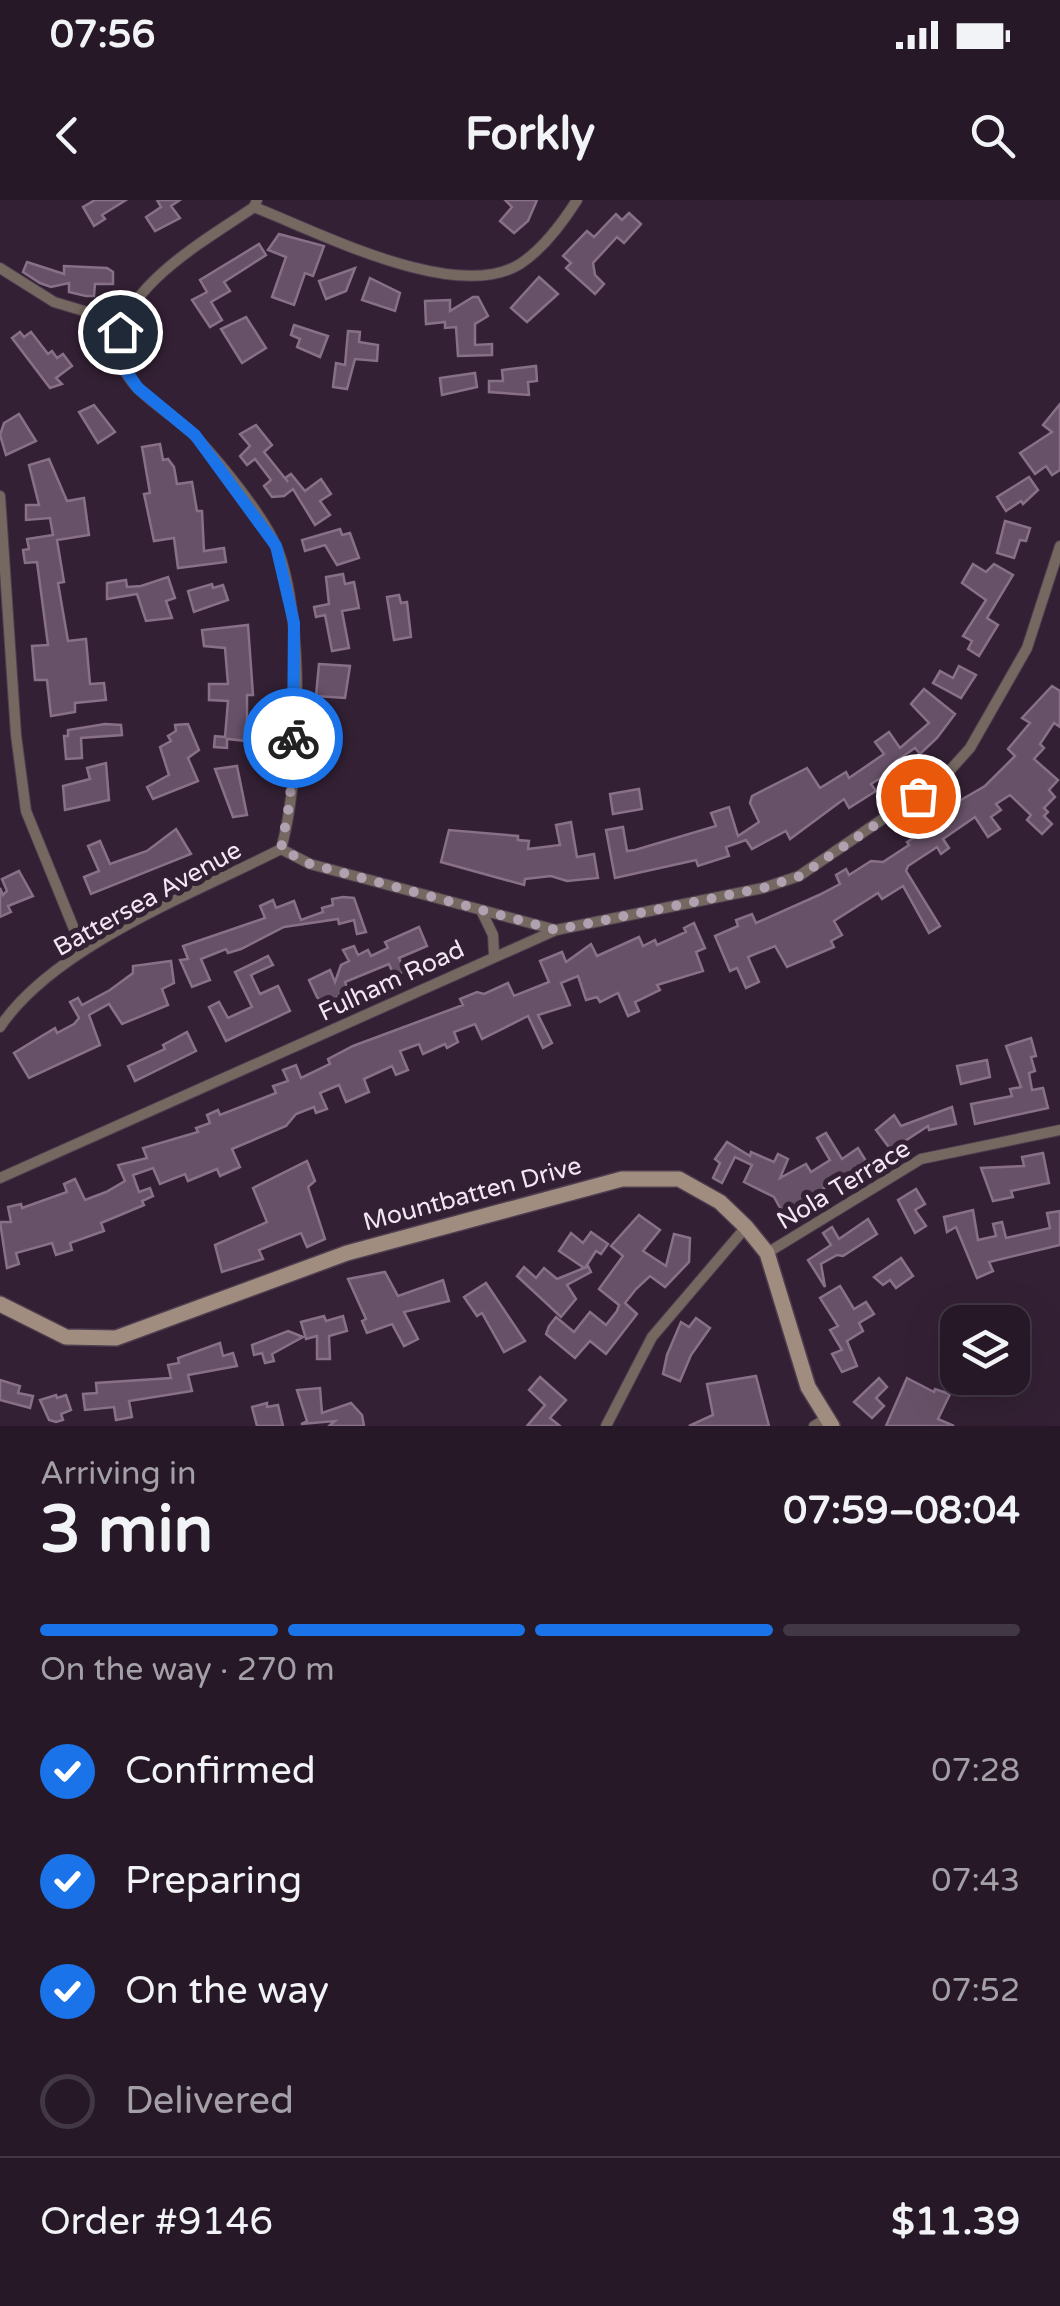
<!DOCTYPE html>
<html lang="en">
<head>
<meta charset="utf-8">
<style>
	:root { --surface:#261827; --page:#2e212f; --text:#f1f3f6; --muted:#a4a0a7; --line:#423744; --accent:#1a73e8 }
	body { margin:0; font-family:"Varela Round",sans-serif; background:var(--page); color:var(--text); height:100vh; display:flex; flex-direction:column; font-size:38px; white-space:nowrap }
	* { box-sizing:border-box; margin:0 }
	p { font-size:32px; color:var(--muted) }
	.icon { flex:none; width:55px; height:55px; fill:none; stroke:currentColor; stroke-width:2; stroke-linecap:round; stroke-linejoin:round }
	.map { position:relative; height:1226px; overflow:hidden }
	.panel { display:flex; flex-direction:column; background:var(--surface); flex:1 }
	.panel>* { flex:none }
	.controls { position:absolute; left:940px; top:1105px; display:grid; gap:20px }
	.controls a { display:grid; place-items:center; width:90px; height:90px; border-radius:20px; background:var(--surface); box-shadow:0 10px 40px #0002,0 0 0 2px var(--line); font-size:50px }
	.pin { position:absolute; display:grid; place-items:center; width:85px; height:85px; color:#fff; margin:-42px; border:5px solid #fff; border-radius:50%; box-shadow:0 2px 10px #0007 }
	.courier { position:absolute; display:grid; place-items:center; width:100px; height:100px; margin:-50px; border:8px solid #1a73e8; border-radius:50%; background:#fff; color:#222; box-shadow:0 2px 12px #0007 }
	.overview em { font-style:normal; font-weight:800 }
	.overview div { display:flex; flex-direction:column-reverse }
	.overview { display:flex; align-items:center; justify-content:space-between; height:170px; padding:0 40px }
	h1 { font-size:65px; font-weight:800; line-height:75px }
	.bar { display:grid; grid-template-columns:repeat(4,1fr); gap:15px 10px; align-content:center; height:120px; padding:0 40px }
	.bar i { height:12px; border-radius:8px; background:var(--line) }
	.bar .current { background:var(--accent) }
	.bar p { grid-column:span 4 }
	.line { display:flex; align-items:center; gap:25px; padding:0 40px; border-top:2px solid var(--line) }
	.line div { flex:1 }
	ol { padding:0 40px; list-style:none }
	li { display:flex; align-items:center; gap:30px; height:110px }
	li p { margin-inline-start:auto }
	li .icon { padding:10px; border-radius:50%; background:var(--accent); color:#fff; stroke-width:4 }
	li:last-child { color:var(--muted) }
	li i { width:55px; height:55px; border:5px solid var(--line); border-radius:50% }
	.status { display:flex; justify-content:space-between; align-items:center; height:70px; padding:0 50px; background:var(--surface); direction:ltr }
	.status svg { height:28px; fill:currentColor }
	header { display:flex; justify-content:space-between; align-items:center; height:130px; padding:0 40px; background:var(--surface); font-size:45px; font-weight:800 }
	.map>svg:first-child { display:block }
</style>
</head>
<body>
<div class="status"><b>07:56</b><svg viewBox="0 0 49 12"><path d="M0 12V9h3v3zM5 12V6h3v6zM10 12V3h3v9zM15 12V0h3v12zM26 1h20v11H26zM47 4h2v5h-2z"/></svg></div>
<header><svg class="icon" aria-label="back" viewBox="0 0 24 24"><path d="M15 5l-7 7 7 7"/></svg>Forkly<svg class="icon" aria-label="search" viewBox="0 0 24 24"><circle cx="10" cy="10" r="6"/><path d="M15 15l6 6"/></svg></header>
<div class="map">
<svg width="1060" height="1226" viewBox="0 0 1060 1226">
	<rect width="100%" height="100%" fill="#332034"/>
	<g fill="#675168" stroke="#877088" stroke-width="2.5">
		<path d="M95,0H126L102,15L105,19L94,26L83,7Z"/>
		<path d="M157,0H180L171,6L180,18L155,31L146,17L161,7Z"/>
		<path d="M505,0H537L528,21L514,33L500,21L512,7Z"/>
		<path d="M629,13L641,24L624,43L617,37L593,63L595,75L604,84L595,94L566,68L571,63L563,56L587,31L594,37L616,14L622,20Z"/>
		<path d="M279,34L324,46L313,76L305,73L294,105L272,97L286,57L268,50Z"/>
		<path d="M259,44L266,55L224,82L230,91L211,102L222,120L210,127L192,100L207,92L200,80Z"/>
		<path d="M27,62L64,74V66L107,68L113,72V84H95L94,96H86L69,92V83L51,87L40,83L23,72Z"/>
		<path d="M355,68L346,91L326,99L319,81Z"/>
		<path d="M539,77L558,94L527,122L511,108Z"/>
		<path d="M370,78L400,93L395,111L362,100Z"/>
		<path d="M473,97H478L488,116L475,124V145L492,144V155L458,156L456,127L445,128V122L426,124L425,101L450,100V111Z"/>
		<path d="M246,117L266,148L242,163L221,129Z"/>
		<path d="M294,125L328,136L320,157L297,147L300,139L291,135Z"/>
		<path d="M348,131L360,132L359,142L378,145L377,161L355,159L347,189L333,187L336,163L345,165Z"/>
		<path d="M20,132L24,137L31,132L48,154L52,151L57,158L63,154L72,166L56,178L62,184L50,188L12,138Z"/>
		<path d="M536,166L537,181L528,182L529,195L489,192V181H503L502,170Z"/>
		<path d="M475,173L477,187L442,195L440,178Z"/>
		<path d="M1060,204V270L1052,275L1046,266L1035,274L1020,253L1052,232L1043,225Z"/>
		<path d="M94,205L115,232L98,243L79,212Z"/>
		<path d="M19,214L36,241L6,255L0,235L4,223Z"/>
		<path d="M256,225L272,245L264,252L288,282L285,278L291,274L305,291L321,279L331,294L320,301L330,315L315,325L293,289L284,296L272,297L264,286L271,280L255,259L247,265L240,256L250,246L240,234Z"/>
		<path d="M160,244L163,260L168,259L174,267L177,284L192,282L197,311H202L204,351L224,348L226,362L178,368L174,338L154,341L144,294L150,293L142,247Z"/>
		<path d="M49,259L67,301L84,298L89,335L57,340L64,382L58,383L68,441L86,439L90,484L104,483L106,500L75,503V512L51,516L47,480H35L32,446L48,445L37,362L25,363L23,350L29,349L27,339L53,335L50,318L26,320V305H39L29,265Z"/>
		<path d="M1029,277L1038,290L1023,304L1021,301L1006,311L997,297Z"/>
		<path d="M1005,321L1030,328L1026,341L1020,340L1014,358L997,353Z"/>
		<path d="M340,329L342,335L350,333L359,358L337,365L325,345L305,351L302,340Z"/>
		<path d="M973,364L986,372L994,364L1013,375L987,418L998,425L979,456L968,449L972,441L963,436L986,400L962,383Z"/>
		<path d="M343,374L345,384L354,382L359,408L342,411L349,448L332,451L325,415L316,417L314,407L329,404L326,377Z"/>
		<path d="M168,377L175,398L166,401L172,418L146,421L137,394L107,399V383L126,380L127,387L141,386Z"/>
		<path d="M212,384L213,388L223,385L228,400L194,412L188,391Z"/>
		<path d="M399,395L401,403L407,402L411,437L394,440L387,397Z"/>
		<path d="M248,425L253,495H247V541L227,539V548L214,547L215,536L225,537L228,501L209,500V484H228L225,448L204,446L202,430Z"/>
		<path d="M319,464L350,466L345,498L316,496Z"/>
		<path d="M959,466L976,475L961,498L933,483L940,471L953,478Z"/>
		<path d="M1052,486L1060,491V527L1054,523L1040,544L1044,548L1034,559L1058,580L1049,590L1055,597L1044,608L1048,612L1044,616L1052,624L1042,634L1027,620L1031,615L1010,595L996,604L1001,610L991,617L1000,629L988,637L975,617L943,639L949,648L941,654L937,647L908,666L906,671L940,726L929,733L903,686L882,699L878,693L834,721L842,735L831,741L834,747L787,767L775,746L748,757L759,782L746,788L737,768L730,771L715,736L738,726L736,720L752,714L756,723L819,695L840,684L836,675L846,669L849,675L871,661L883,662L909,645L907,642L927,629L924,625L935,615L985,586L1015,556L1008,549L1030,523L1022,518Z"/>
		<path d="M924,489L955,514L937,538L920,554L915,548L896,561L895,569L871,584L876,591L849,608L844,599L790,639L786,631L752,649L746,640L726,647L729,656L698,666L696,660L615,678L606,630L623,627L627,651L635,650L716,626L711,613L729,607L738,636L759,622L750,603L752,596L807,568L820,588L846,572L849,578L884,554L875,542L889,532L900,548L929,523L911,504Z"/>
		<path d="M105,524L121,525L122,535L81,538L82,558L66,559L64,536H68V530Z"/>
		<path d="M188,524L199,550L188,558L198,581L153,599L147,587L169,575L160,547L171,541L168,536L176,531L175,525Z"/>
		<path d="M106,563L109,600L65,610L63,586L90,579L87,568Z"/>
		<path d="M237,566L247,615L233,617L215,569Z"/>
		<path d="M639,589L642,609L613,614L610,594Z"/>
		<path d="M571,622L577,657L594,654L598,678L567,681L551,676L525,679L524,685L441,662L449,630L518,636V640L529,641L528,649L560,645L556,625Z"/>
		<path d="M176,629L191,654L91,694L84,677L99,671L88,646L100,641L110,664L147,651Z"/>
		<path d="M19,671L33,696L8,706L11,712L0,717V688L3,695L7,691L2,679Z"/>
		<path d="M343,697L354,698L366,732L357,734L354,720L339,724L338,719L284,727L241,749L228,753L226,749L201,759L210,780L192,787L180,760L188,759L183,746L265,718L260,706L273,700L276,708L294,701L301,720L323,712L322,708L333,705L332,699Z"/>
		<path d="M694,723L705,748L696,752L703,771L657,785L660,790L635,802L639,811L628,816L618,793L600,802L597,797L586,800L578,776L561,783L570,805L538,815L552,843L543,848L528,816L482,839L475,824L454,832L458,842L447,848L445,844L423,854L419,844L400,851L408,870L396,875L392,866L364,879L369,892L346,902L339,885L320,893L327,909L316,913L314,907L296,914L286,926L232,949L240,967L220,976L217,969L188,981L185,974L160,984L153,968L133,975L139,992L150,988L153,996L142,1001L144,1005L101,1023L104,1031L70,1043L72,1050L56,1055L52,1043L16,1053L19,1064L7,1068L0,1022H11L8,1007L21,1004L22,1008L67,992L64,984L75,979L85,1000L106,992L125,981L118,965L147,958L143,948L198,932L196,928L210,923L207,915L218,910L220,915L276,893L273,886L288,881L283,870L296,865L301,878L330,864L328,859L353,846L463,805L460,799L477,792L484,794L508,783L514,796L549,782L540,761L562,752L566,762L591,744L597,756L639,737L643,746L655,740L657,745L686,732L684,728Z"/>
		<path d="M419,727L427,746L399,758L405,771L394,776L389,764L345,782L349,792L323,804L317,797L309,780L330,770L335,782L341,765L349,761L343,750L354,746L358,755L368,750L371,756L388,748L385,742Z"/>
		<path d="M268,756L273,765L251,775L260,794L278,786L290,811L226,841L209,807L219,802L228,818L252,807L235,772Z"/>
		<path d="M171,761L174,783L162,789L168,805L122,824L109,804L89,815L100,845L29,878L14,853L55,828L57,833L74,824L79,818L70,802L78,798L82,805L110,790L133,773V766Z"/>
		<path d="M187,832L196,851L135,881L128,866L165,849L163,845Z"/>
		<path d="M1031,838L1036,856L1031,857L1035,871L1029,873L1032,890L1043,888L1048,908L975,924L971,904L1012,896L1010,889L1021,887L1006,846Z"/>
		<path d="M987,860L990,877L961,884L957,866Z"/>
		<path d="M952,907L956,924L929,930L928,926L891,950L876,930L894,915L901,926Z"/>
		<path d="M826,933L842,959L858,948L866,961L842,980L809,995L813,1002L796,1012L794,1009L784,1015L774,997L744,982L752,965L735,957L722,983L713,978L720,963L715,959L727,942L750,956L751,952L774,962L778,954L788,959L780,978L806,964L811,972L830,960L817,938Z"/>
		<path d="M1043,953L1049,983L1011,991L1013,997L993,1001L981,968L1024,966L1022,957Z"/>
		<path d="M307,961L315,981L308,987L325,1039L307,1047L301,1033L259,1050L263,1059L222,1072L215,1045L267,1022L253,988Z"/>
		<path d="M916,989L925,1004L915,1010L926,1026L915,1033L898,1000Z"/>
		<path d="M973,1010L978,1040L996,1036L993,1024L1002,1022L1006,1038L1050,1028L1047,1013L1060,1011V1045L989,1062L993,1071L977,1078L956,1027L947,1032L944,1017Z"/>
		<path d="M639,1015L660,1030L643,1051L666,1066L674,1034L690,1038L689,1062L665,1087L650,1076L636,1089L625,1103L637,1114L606,1154L590,1141L575,1158L546,1134L549,1126L556,1117L574,1132L590,1112L606,1125L617,1111L619,1105L599,1089L623,1056L611,1046Z"/>
		<path d="M868,1019L877,1034L843,1056L837,1055L821,1064L825,1087L808,1060L831,1045L823,1033L832,1027L839,1039Z"/>
		<path d="M591,1032L608,1044L601,1054L596,1051L585,1068L588,1066L591,1072L567,1085L576,1099L561,1117L517,1076L524,1067L536,1078L544,1068L557,1079L584,1068L559,1051L571,1033L583,1043Z"/>
		<path d="M901,1058L913,1076L896,1088L890,1080L883,1085L874,1077Z"/>
		<path d="M385,1072L398,1096L443,1080L449,1101L404,1112L418,1139L404,1146L392,1124L367,1133L362,1121L366,1119L348,1079Z"/>
		<path d="M486,1083L525,1141L504,1152L482,1113L477,1116L464,1097Z"/>
		<path d="M840,1086L854,1109L866,1102L874,1114L859,1123L863,1131L847,1141L857,1166L842,1172L832,1154L842,1150L830,1130L838,1126L820,1098Z"/>
		<path d="M324,1116L326,1121L343,1116L347,1131L329,1136L330,1159H317V1136L306,1139L301,1122Z"/>
		<path d="M696,1118L710,1128L691,1155L680,1181L663,1174L667,1155L681,1122L689,1127Z"/>
		<path d="M288,1131L303,1137L272,1154L274,1161L265,1163L262,1153L254,1155L252,1145Z"/>
		<path d="M220,1143L223,1156L233,1153L237,1166L188,1175L192,1191L129,1201L132,1217L116,1220L114,1207L85,1210L83,1194L97,1193L96,1183L171,1178L168,1165L179,1163L178,1158Z"/>
		<path d="M756,1176L769,1226H689L713,1215L707,1184Z"/>
		<path d="M540,1177L566,1200L550,1218L560,1226H527L545,1205L529,1190Z"/>
		<path d="M879,1178L887,1187L876,1198L884,1206L872,1218L854,1202Z"/>
		<path d="M907,1178L934,1192L935,1189L950,1194L938,1219L954,1226H886Z"/>
		<path d="M0,1180L20,1186L18,1193L33,1196L30,1208L0,1200Z"/>
		<path d="M320,1188L322,1213L351,1203L362,1215L364,1226H329L335,1221L301,1224L307,1221L297,1190Z"/>
		<path d="M56,1195L57,1198L66,1195L71,1210L61,1214L63,1220L56,1222L49,1220L40,1200Z"/>
		<path d="M267,1203V1207L278,1205L283,1226H257L252,1207Z"/>
	</g>
	<g fill="none" stroke-linecap="round" stroke-linejoin="round">
		<g stroke="#4e3c4f" stroke-width="12">
			<g id="street">
				<path d="M254,7C318,32 456,104 520,64C543,49 563,22 577,0"/>
				<path d="M0,68L54,102L124,123"/>
				<path d="M0,296L16,535L26,611L83,751"/>
				<path d="M281,649L310,664L556,730"/>
				<path d="M481,710L493,735L494,754"/>
				<path d="M0,827C54,746 195,693 281,649C301,579 305,416 277,348C263,315 222,265 197,238C173,211 121,191 119,150C115,89 211,37 254,7L257,0"/>
				<path d="M0,978L556,730L763,688L799,676L943,578L970,548L1027,448L1060,346"/>
				<path d="M767,1053L921,959L1060,930"/>
				<path d="M606,1226L652,1137L746,1027"/>
				<path d="M814,1226L827,1218"/>
			</g>
		</g>
		<g stroke="#4e3c4f" stroke-width="18">
			<path id="secondary" d="M0,1104L66,1137L116,1138L347,1053L622,979H679L720,1002L746,1027L767,1053L808,1187L832,1226"/>
		</g>
		<use href="#street" stroke="#746860" stroke-width="10"/>
		<use href="#secondary" stroke="#a08d7f" stroke-width="15"/>
	</g>
	<g fill="none" stroke-linecap="round" stroke-linejoin="round">
		<path stroke="#b0a1b0" stroke-width="10" stroke-dasharray="0 18" d="M293,538L290,600L281,649L310,664L556,730L763,688L800,676L918,596"/>
		<path stroke="#1a73e8" stroke-width="12" d="M120,132L124,168L138,188L195,235L276,346L294,423L293,538"/>
	</g>
	<g text-anchor="middle" stroke-width="10" stroke-linejoin="round" paint-order="stroke">
		<g font-size="25" fill="#f3e6f3" stroke="#332034">
			<text transform="translate(147 698) rotate(-29)" y="9">Battersea Avenue</text>
			<text transform="translate(391 780) rotate(-25)" y="9">Fulham Road</text>
			<text transform="translate(843 984) rotate(-31)" y="9">Nola Terrace</text>
			<text transform="translate(472 993) rotate(-15)" y="9">Mountbatten Drive</text>
		</g>
	</g>
</svg>
<div class="controls">
<a><svg class="icon" aria-label="layers" viewBox="0 0 24 24"><path d="M12 4l9 5-9 5-9-5zM3 14l9 5 9-5"/></svg></a>
</div>
<div class="pin" style="left:918px;top:596px;background:#ea580c"><svg class="icon" aria-label="bag" viewBox="0 0 24 24"><path d="M5 8h14l-1 12H6zM9 8a3 3 0 0 1 6 0"/></svg></div>
<div class="pin" style="left:120px;top:132px;background:#1f2937"><svg class="icon" aria-label="home" viewBox="0 0 24 24"><path d="M3 11l9-7 9 7M6 9v11h12V9"/></svg></div>
<div class="courier" style="left:293px;top:538px"><svg class="icon" aria-label="bike" viewBox="0 0 24 24"><circle cx="6" cy="16" r="4"/><circle cx="18" cy="16" r="4"/><path d="M6 16l4-8h5l3 8M10 8l3 8H6M13 5h3"/></svg></div>
</div>
<section class="panel">
<div class="overview"><div><h1>3 min</h1><p>Arriving in</p></div><em>07:59–08:04</em></div>
<div class="bar"><i class="current"></i><i class="current"></i><i class="current"></i><i></i><p>On the way · 270 m</p></div>
<ol>
<li><svg class="icon" aria-label="check" viewBox="0 0 24 24"><path d="M5 12l5 5 9-10"/></svg>Confirmed<p>07:28</p></li>
<li><svg class="icon" aria-label="check" viewBox="0 0 24 24"><path d="M5 12l5 5 9-10"/></svg>Preparing<p>07:43</p></li>
<li><svg class="icon" aria-label="check" viewBox="0 0 24 24"><path d="M5 12l5 5 9-10"/></svg>On the way<p>07:52</p></li>
<li><i></i>Delivered</li>
</ol>
<div class="line" style="height:130px"><div>Order #9146</div><b>$11.39</b></div>
</section>
</body>
</html>
